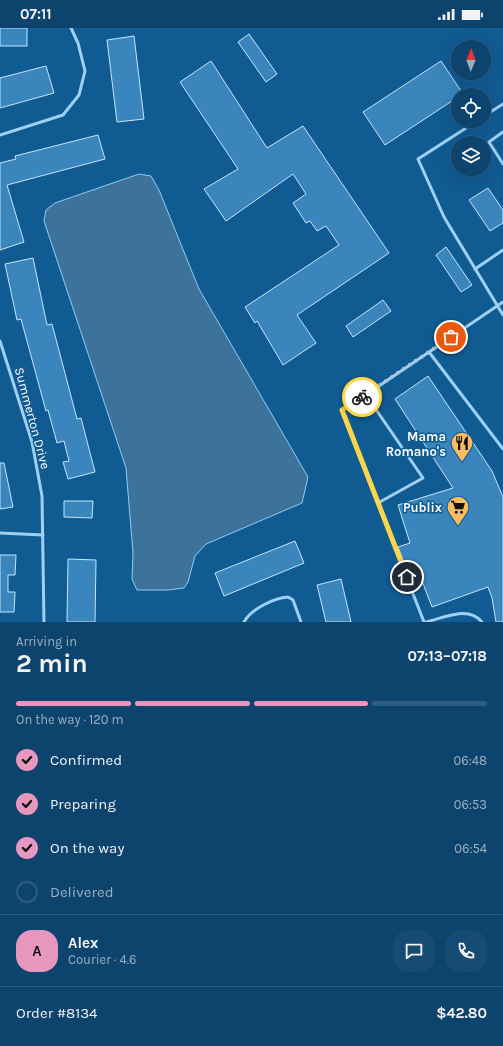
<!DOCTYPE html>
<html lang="en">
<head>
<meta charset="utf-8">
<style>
	:root { --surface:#0d446e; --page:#164b73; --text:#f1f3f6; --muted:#9ab0c2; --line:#2d5c81; --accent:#e797bd }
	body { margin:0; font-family:Karla,sans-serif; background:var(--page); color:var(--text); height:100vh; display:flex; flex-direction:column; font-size:15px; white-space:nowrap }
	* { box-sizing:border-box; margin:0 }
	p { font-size:13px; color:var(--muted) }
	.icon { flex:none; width:22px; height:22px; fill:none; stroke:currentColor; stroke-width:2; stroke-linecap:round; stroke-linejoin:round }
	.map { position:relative; height:594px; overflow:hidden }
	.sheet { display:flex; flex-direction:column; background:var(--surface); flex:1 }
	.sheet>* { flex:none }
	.needle { width:26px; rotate:1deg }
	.buttons { position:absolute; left:451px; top:12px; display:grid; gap:8px }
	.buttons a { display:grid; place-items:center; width:40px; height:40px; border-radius:50%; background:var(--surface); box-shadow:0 4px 16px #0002,0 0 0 1px var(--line); font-size:20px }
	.pin { position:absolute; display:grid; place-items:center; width:34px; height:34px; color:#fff; margin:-17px; border:2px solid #fff; border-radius:50%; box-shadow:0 1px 4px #0007 }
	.courier { position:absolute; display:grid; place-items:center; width:40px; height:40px; margin:-20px; border:3px solid #ffd54a; border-radius:50%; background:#fff; color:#222; box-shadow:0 1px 5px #0007 }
	.headline em { font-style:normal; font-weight:700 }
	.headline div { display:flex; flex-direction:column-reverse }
	.headline { display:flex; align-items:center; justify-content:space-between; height:68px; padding:0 16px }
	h1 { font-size:26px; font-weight:700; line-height:30px }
	.bar { display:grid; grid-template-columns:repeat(4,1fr); gap:6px 4px; align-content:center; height:48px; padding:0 16px }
	.bar i { height:5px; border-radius:3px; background:var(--line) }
	.bar .selected { background:var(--accent) }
	.bar p { grid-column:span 4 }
	.line { display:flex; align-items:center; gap:10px; padding:0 16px; border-top:1px solid var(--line) }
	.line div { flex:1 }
	.round { display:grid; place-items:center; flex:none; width:42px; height:42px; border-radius:16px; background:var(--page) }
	ol { padding:0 16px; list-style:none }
	li { display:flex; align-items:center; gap:12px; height:44px }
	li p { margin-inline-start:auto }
	li .icon { padding:4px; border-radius:50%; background:var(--accent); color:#111; stroke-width:4 }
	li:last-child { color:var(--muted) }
	li i { width:22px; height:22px; border:2px solid var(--line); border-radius:50% }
	.status { display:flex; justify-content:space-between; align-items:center; height:28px; padding:0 20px; background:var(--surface); direction:ltr }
	.status svg { height:11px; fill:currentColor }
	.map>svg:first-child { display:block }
</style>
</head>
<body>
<div class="status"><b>07:11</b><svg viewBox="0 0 49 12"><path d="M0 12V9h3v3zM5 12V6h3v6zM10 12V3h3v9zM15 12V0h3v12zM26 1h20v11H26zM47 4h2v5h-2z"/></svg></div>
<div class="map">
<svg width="503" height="594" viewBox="0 0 503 594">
	<rect width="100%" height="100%" fill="#115b93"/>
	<path fill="#3d739b" stroke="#8fcdf7" d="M139,146L151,148L159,162L199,261L308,449L302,475L206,516L195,528L188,554L184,560L168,562H137L132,551L133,525L126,440L44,193L46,182L55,175Z"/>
	<g fill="#3985bc" stroke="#c6e6fd">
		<rect x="0" y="0" width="27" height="18"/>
		<path d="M249,6L277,46L266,54L238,14Z"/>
		<path d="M134,8L144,91L117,94L107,12Z"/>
		<path d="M211,33L267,120L303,98L389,225L297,287L316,315L283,337L257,293L255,295L245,279L339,217L326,198L317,203L310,193L306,195L293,175L306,166L293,146L226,193L204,161L238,141L180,54Z"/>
		<path d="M441,33L463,66L458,67V69L385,117L363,84Z"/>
		<path d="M46,38L54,65L0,80V50Z"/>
		<path d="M98,107L105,131L7,157L24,214L0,222V135L16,131L15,128Z"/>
		<path d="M488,160L503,182V195L490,203L469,172Z"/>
		<path d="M446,219L472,257L461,264L436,227Z"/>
		<path d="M33,230L47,297L52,296L77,391L81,390L95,444L68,451L63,434L69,433L64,413L57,415L48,382L46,383L21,291L17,292L5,236Z"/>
		<path d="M383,272L391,283L353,309L346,298Z"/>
		<path d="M428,348L492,443L503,469V594H496L492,570L488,559L432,579L419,545L409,548L398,519L410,515L398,477L453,460L395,371Z"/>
		<path d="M0,435H4L13,479L0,481Z"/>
		<path d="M64,473H93L92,490L64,489Z"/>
		<path d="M295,513L304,535L224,568L215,545Z"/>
		<path d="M0,527H16L15,547H8V564H15L14,584H0Z"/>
		<path d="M68,531L96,532L95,594H67Z"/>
		<path d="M341,551L351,594H326L317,557Z"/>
	</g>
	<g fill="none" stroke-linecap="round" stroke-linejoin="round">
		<g stroke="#9ed0f3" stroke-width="3">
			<path d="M484,88L503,76"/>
			<path d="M477,93L418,131L444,189L503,287"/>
			<path d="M503,104L489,114L503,136"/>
			<path d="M0,107L63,87L79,67L85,43L78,15L71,0"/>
			<path d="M475,241L503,222"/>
			<path d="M0,313L32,414L42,468L44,594"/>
			<path d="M429,324L503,421"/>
			<path d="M366,367L423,450L378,475"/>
			<path d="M0,505L43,507"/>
			<path d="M244,594C251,581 274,570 288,569L293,572L301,594"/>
			<path d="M424,594L342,383L503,274"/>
			<path d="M426,594C444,590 468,577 482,594"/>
		</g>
	</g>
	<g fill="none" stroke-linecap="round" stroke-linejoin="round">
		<path stroke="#acc6d9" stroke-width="4" stroke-dasharray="0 7.2" d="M362,369L451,309"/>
		<path stroke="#ffd54a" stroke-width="5" d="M362,369L342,382L407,549"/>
	</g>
	<defs>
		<g id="restaurant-pin" transform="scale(1.15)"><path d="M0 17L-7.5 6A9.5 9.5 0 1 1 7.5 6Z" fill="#ffbc60" stroke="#115b93"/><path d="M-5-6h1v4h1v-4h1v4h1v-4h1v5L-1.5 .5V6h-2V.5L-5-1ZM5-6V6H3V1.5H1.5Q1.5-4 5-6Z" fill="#111"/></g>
		<g id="supermarket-pin" transform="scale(1.15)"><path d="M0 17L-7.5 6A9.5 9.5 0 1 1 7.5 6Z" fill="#ffbc60" stroke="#115b93"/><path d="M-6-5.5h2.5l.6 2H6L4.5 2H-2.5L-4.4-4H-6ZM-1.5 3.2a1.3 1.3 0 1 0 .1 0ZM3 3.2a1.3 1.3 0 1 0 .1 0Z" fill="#111"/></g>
	</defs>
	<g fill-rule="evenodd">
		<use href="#restaurant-pin" x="462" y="415"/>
		<use href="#supermarket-pin" x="458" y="479"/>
	</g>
	<g text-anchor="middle" stroke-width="3" stroke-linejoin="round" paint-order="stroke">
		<g font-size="13" fill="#fff" stroke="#115b93">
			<text transform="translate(33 390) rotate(75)" y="5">Summerton Drive</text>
		</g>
		<g font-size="13" font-weight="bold" fill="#fff" stroke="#115b93" text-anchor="end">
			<text x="446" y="413">Mama<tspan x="446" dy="15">Romano's</tspan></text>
			<text x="442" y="484">Publix</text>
		</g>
	</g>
</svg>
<div class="buttons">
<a><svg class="needle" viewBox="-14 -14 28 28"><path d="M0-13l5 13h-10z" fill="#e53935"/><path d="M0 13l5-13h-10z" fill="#9ab0c2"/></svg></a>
<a><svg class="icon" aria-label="locate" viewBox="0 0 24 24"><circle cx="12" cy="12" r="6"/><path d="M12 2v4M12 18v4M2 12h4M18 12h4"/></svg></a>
<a><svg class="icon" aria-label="layers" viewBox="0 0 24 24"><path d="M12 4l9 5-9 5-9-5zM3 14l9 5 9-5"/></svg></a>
</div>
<div class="pin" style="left:451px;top:309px;background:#ea580c"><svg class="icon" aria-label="bag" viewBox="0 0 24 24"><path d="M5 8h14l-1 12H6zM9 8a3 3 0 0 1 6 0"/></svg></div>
<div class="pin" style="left:407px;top:549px;background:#1f2937"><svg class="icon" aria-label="home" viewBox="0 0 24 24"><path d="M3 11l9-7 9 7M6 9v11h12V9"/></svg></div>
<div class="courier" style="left:362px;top:369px"><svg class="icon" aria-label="bike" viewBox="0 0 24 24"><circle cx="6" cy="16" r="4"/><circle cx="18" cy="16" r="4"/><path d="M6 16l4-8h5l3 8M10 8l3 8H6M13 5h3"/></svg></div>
</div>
<section class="sheet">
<div class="headline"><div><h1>2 min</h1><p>Arriving in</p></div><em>07:13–07:18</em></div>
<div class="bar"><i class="selected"></i><i class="selected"></i><i class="selected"></i><i></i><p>On the way · 120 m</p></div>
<ol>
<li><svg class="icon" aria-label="check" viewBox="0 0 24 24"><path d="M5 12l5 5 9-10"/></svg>Confirmed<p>06:48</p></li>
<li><svg class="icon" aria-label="check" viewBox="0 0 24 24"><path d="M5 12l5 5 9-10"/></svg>Preparing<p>06:53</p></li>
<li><svg class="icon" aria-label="check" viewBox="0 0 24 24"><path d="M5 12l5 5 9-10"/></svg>On the way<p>06:54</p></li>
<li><i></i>Delivered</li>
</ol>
<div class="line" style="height:72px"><b class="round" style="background:var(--accent);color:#111">A</b><div><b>Alex</b><p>Courier · 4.6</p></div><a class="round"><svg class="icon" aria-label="chat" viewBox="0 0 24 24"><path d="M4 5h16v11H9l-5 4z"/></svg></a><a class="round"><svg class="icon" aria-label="phone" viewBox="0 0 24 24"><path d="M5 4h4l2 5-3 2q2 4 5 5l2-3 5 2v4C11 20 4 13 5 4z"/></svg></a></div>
<div class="line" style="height:52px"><div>Order #8134</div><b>$42.80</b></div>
</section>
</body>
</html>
